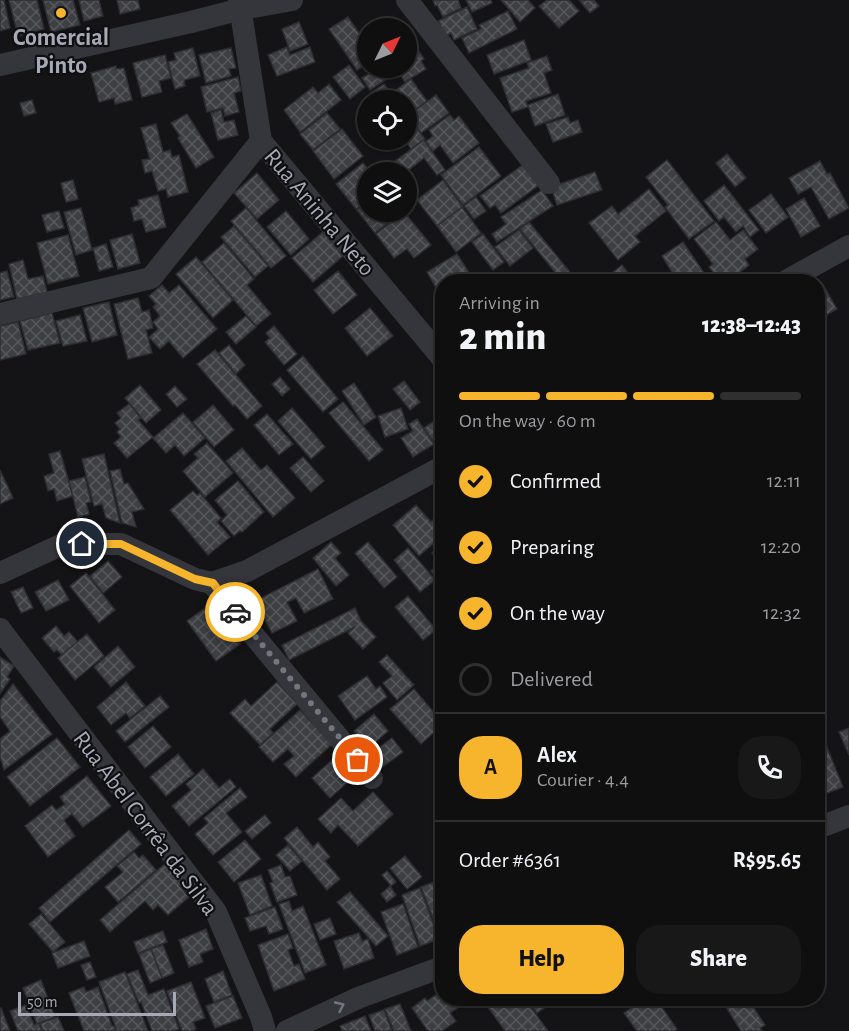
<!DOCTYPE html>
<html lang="en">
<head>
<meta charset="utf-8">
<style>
	:root { --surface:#0f0f10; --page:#181819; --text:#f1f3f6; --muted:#9b9c9f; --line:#2f2f30; --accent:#f6b52c }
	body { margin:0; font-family:"Alegreya Sans",sans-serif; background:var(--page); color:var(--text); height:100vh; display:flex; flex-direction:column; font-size:22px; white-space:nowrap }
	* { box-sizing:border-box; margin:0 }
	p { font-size:20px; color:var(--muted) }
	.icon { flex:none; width:33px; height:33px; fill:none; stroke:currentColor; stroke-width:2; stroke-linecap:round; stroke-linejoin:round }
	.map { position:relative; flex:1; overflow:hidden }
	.details { position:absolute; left:435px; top:274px; width:390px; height:732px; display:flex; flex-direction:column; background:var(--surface); border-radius:24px; box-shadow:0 2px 4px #0004,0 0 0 2px var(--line) }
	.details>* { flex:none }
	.needle { width:39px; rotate:47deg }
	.fabs { position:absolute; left:357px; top:18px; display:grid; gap:12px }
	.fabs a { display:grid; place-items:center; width:60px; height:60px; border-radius:50%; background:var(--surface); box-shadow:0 2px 4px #0004,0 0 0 2px var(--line); font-size:30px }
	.scale { position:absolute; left:18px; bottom:15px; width:158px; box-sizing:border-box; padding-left:6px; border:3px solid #a6aab7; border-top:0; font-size:16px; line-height:21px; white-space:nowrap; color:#a6aab7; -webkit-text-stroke:4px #0f0f11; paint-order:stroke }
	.pin { position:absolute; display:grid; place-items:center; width:51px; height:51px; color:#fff; margin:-26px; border:3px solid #fff; border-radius:50%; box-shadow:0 2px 6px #0007 }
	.courier { position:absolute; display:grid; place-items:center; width:60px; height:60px; margin:-30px; border:4px solid #f6b52c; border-radius:50%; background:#fff; color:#222; box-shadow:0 2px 8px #0007 }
	.headline em { font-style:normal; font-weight:800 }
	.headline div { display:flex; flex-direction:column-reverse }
	.headline { display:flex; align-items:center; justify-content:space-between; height:102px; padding:0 24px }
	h1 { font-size:39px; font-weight:800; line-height:45px }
	.bar { display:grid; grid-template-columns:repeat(4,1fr); gap:9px 6px; align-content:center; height:72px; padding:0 24px }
	.bar i { height:8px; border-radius:4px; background:var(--line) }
	.bar .selected { background:var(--accent) }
	.bar p { grid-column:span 4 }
	.line { display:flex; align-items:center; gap:15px; padding:0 24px; border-top:2px solid var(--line) }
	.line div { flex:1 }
	.round { display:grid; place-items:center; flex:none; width:63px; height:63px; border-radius:24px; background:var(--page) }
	ol { padding:0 24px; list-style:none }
	li { display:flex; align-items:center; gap:18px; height:66px }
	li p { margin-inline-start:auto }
	li .icon { padding:6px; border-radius:50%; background:var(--accent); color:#111; stroke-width:4 }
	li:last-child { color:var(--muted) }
	li i { width:33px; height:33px; border:3px solid var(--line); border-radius:50% }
	.button { display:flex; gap:12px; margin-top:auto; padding:12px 24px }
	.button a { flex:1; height:69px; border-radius:24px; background:var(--accent); color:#111; font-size:24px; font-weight:800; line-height:69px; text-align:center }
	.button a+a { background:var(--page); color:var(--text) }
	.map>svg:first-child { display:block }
</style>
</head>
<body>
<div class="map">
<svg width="849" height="1031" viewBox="0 0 849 1031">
	<defs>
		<pattern id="building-cross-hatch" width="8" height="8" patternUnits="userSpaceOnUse" patternTransform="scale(1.5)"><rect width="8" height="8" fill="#3e3f43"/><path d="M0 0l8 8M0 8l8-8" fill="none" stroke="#57585c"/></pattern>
	</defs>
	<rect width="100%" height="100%" fill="#141416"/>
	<g fill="url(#building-cross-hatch)" stroke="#2e2e32" stroke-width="1.5">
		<path d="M0,0H4L10,28L0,31Z"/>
		<path d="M9,0H37L44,29L18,36Z"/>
		<path d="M43,0H73L80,25L51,32Z"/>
		<path d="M79,0H99L103,16L84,21Z"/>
		<path d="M117,0H138L140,9L120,14Z"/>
		<path d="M433,0H458L461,8L443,17L437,5L435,6Z"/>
		<path d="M466,0H491L492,3L472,12Z"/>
		<path d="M501,0H528L535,8L520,22Z"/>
		<path d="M547,0H569L579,11L559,28L539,6Z"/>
		<path d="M579,0H594L599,6L590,13Z"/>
		<path d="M467,7L477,29L454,40L451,33L446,36L438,21Z"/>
		<path d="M508,11L517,29L469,53L462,38L481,29L479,25Z"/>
		<path d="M348,17L368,46V63L357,70L329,29Z"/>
		<path d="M299,22L308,44L290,51L282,29Z"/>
		<path d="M406,31L424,59L421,61L426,69L405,82L396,68H406Z"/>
		<path d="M524,40L531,60L494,74L487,55Z"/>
		<path d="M287,47L290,55L310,47L315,62L277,76L268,55Z"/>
		<path d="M193,48L200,76L184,80L185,86L175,89L168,62L176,60L174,53Z"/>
		<path d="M231,48L236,68L229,69L231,76L206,83L199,55Z"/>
		<path d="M165,55L171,78L159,81L162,92L142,97L133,63Z"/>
		<path d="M547,56L552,70L544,73L551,93L526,101L528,107L512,112L500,78L529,68L527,63Z"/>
		<path d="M349,65L365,87L350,99L333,77Z"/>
		<path d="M116,66V69L124,68L132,100L115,104L114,98L99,102L91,73Z"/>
		<path d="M379,68H393L396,73L370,90L362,78Z"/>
		<path d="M238,77L241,91L234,93L239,112L225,116L223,108L207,112L201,87Z"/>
		<path d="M411,79L427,101L408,115L406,113V100H397L392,93Z"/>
		<path d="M329,84L341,100L300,132L284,110L313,87L318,93Z"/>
		<path d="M384,84L396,100H376L371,93Z"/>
		<path d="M558,94L565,115L535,126L528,105Z"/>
		<path d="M436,95L449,113L421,133L408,116Z"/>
		<path d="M32,100L36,113L24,116L20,103Z"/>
		<path d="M221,110L224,122L234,120L238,135L218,140L211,113Z"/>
		<path d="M327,113L340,129L313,150L300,134Z"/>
		<path d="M187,114L214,157L196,168L178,138L180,136L171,123Z"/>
		<path d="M406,114L425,139L411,149L405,140H406Z"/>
		<path d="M450,115L454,120L459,116L479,143L453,163L440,145L433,151L425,142L433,136L429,130Z"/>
		<path d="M568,117L570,123L578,120L582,132L553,142L546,124Z"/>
		<path d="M156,124L163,152L170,150L172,157L179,155L188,192L168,197L166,189L158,191L152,171L145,173L142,160L150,159L141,128Z"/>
		<path d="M342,129L363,156L334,179L313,151Z"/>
		<path d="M424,140L445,170L437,175L424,158L406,172H391L387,167Z"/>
		<path d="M479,147L501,176L463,205L441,175Z"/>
		<path d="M727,154L746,178L735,187L716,163Z"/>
		<path d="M667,160L714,221L689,239L665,207L668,205L646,177Z"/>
		<path d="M820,161L827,174L830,173L849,208L829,219L811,187L798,194L789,178Z"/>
		<path d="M363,163L371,172H368V200L356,209L336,184Z"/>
		<path d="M524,164L539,185L501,213L495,205L490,208L480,196Z"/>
		<path d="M595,172L602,190L557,205L551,187Z"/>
		<path d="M257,173L279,200L257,219L234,193Z"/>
		<path d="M73,180L78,199L66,202L61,183Z"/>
		<path d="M443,180L463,207L437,226L417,200Z"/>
		<path d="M724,185L759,230L750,237L743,226L736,232L724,217L719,221L704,201Z"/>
		<path d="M649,189L666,211L635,236L640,242L618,260L589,223L612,206L618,214Z"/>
		<path d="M542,190L553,206L497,242L492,234L506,224L501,217Z"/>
		<path d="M771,194L788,217L766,233L749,210Z"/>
		<path d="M158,195L166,227L146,232L142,219L134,221L131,208L139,205L138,200Z"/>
		<path d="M476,197L486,211L474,219L464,206Z"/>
		<path d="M804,198L820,226L801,237L786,209Z"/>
		<path d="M368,201V212H401L375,233L357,210Z"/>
		<path d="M462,207L481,233L456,252L437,226Z"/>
		<path d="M81,208L92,250L76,255L64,212Z"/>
		<path d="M246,208L286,256L271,268L231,221Z"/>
		<path d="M59,211L64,228L47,232L42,215Z"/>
		<path d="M286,211L309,239L291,255L267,227Z"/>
		<path d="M404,212L431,245L414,258L407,249L394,258L376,234Z"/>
		<path d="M529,222L578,282H563L520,229Z"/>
		<path d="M716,222L730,240L743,230L758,249L745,259L749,265L727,282H721L709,267L713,264L694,239Z"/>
		<path d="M234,226L268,266L255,277L221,237Z"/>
		<path d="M519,230L533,248L510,266L495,247Z"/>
		<path d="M323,232L343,256L313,282L292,258Z"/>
		<path d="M132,234L140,263L118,269L110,240Z"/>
		<path d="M483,234L504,262L493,270L472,242Z"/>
		<path d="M68,235L79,276L48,284L37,243Z"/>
		<path d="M683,242L708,279L704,282H678L662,256Z"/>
		<path d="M224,243L254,279L247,285L271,314L256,326L202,262Z"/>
		<path d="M106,244L113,267L99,271L93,248Z"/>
		<path d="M457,254L473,279L481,275L486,282H442V298L427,272Z"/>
		<path d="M196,257L233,300L213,318L176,274Z"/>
		<path d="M23,260L28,279L43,276L47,292L17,299L9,264Z"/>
		<path d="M622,265L635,282H601Z"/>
		<path d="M7,271L14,297L0,300V273Z"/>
		<path d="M338,271L357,295L333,314L314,290Z"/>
		<path d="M822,283L837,309L819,319L818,316V286Z"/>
		<path d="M162,285L169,293L179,285L217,329L183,358L169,341L160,349L149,337L158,329L153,322L160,316L153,307L156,304L149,296Z"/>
		<path d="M138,298L142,312L149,310L153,328L146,330L152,353L128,359L114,304Z"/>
		<path d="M109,302L117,335L92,342L83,308Z"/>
		<path d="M370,308L393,336L367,356L345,328Z"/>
		<path d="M52,313L60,343L28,350L20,321Z"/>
		<path d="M80,315L87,341L63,346L56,321Z"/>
		<path d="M246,316L256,327L236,344L226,332Z"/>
		<path d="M18,322L26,354L0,360V326Z"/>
		<path d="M274,326L297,354L284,365L265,342L270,338L266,333Z"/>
		<path d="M229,345L245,365L236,374L219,353Z"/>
		<path d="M215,350L262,406L247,419L235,405L233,406L197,364Z"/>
		<path d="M303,356L338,399L323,412L287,370Z"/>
		<path d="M280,377L290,389L282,396L272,384Z"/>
		<path d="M404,381L420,402L410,410L393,389Z"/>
		<path d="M354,383L376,417L364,425L342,391Z"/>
		<path d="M140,385L161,410L146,423L125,398Z"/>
		<path d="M175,386L187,399L177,407L166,394Z"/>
		<path d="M343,402L383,450L369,461L329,413Z"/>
		<path d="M129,404L141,418L138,420L153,437L127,458L114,443L121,437L117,432L120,429L115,423L121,418L117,413Z"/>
		<path d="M213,405L234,430L214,447L193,422Z"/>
		<path d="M292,408L325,447L311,459L278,421Z"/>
		<path d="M401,408L408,429L385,437L378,416Z"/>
		<path d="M183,413L205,438L184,456L175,445L166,453L153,438Z"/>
		<path d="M267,414L293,444L279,455L254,425Z"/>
		<path d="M442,416V440L435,444L424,428Z"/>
		<path d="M417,419L434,444L413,457L401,438L413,431L409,424Z"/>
		<path d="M207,443L233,473L205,497L183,471L198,458L194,454Z"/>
		<path d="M242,448L261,470L267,465L295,498L273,517L226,461Z"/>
		<path d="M60,451L73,496L57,501L54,489L48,491L44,476L54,473L49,454Z"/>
		<path d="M104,454L120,523L106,518L102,504L94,506L82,459Z"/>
		<path d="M303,457L324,481L311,492L290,468Z"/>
		<path d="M120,469L124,484L128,483L144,509L132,512L136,527L122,523L110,471Z"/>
		<path d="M0,470L13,498L0,504Z"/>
		<path d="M85,477L91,502L86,503L89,514L78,517L69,481Z"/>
		<path d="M238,481L264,512L242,532L240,531L234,536L221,521L227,515L215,500Z"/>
		<path d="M193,491L197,495L200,493L221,518L217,522L230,537L208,555L170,510Z"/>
		<path d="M416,505L431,522L434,519L442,529V536L419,556L393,525Z"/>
		<path d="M331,542L341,553L335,558L349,575L336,586L313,558Z"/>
		<path d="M368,542L397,577L384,588L355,553Z"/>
		<path d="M442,543V585L431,571L440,563L432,553Z"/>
		<path d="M408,548L435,580L420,592L394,560Z"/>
		<path d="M108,561L122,577L103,593L90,576Z"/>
		<path d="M318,569L333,599L304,613L296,598L287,602L297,621L272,633L255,601Z"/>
		<path d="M86,573L115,610L99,623L70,586Z"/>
		<path d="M58,580L69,600L46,611L35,592Z"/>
		<path d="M23,587L33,608L21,613L11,592Z"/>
		<path d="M408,596L436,630L423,640L395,607Z"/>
		<path d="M211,604L240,644L216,661L187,621Z"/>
		<path d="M355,608L361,621L376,637L363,649L348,633L355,627L289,660L282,645Z"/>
		<path d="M56,626L64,636L69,632L78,642L62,655L57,650L54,652L42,638Z"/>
		<path d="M87,634L104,656L75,680L58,658Z"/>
		<path d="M118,646L135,667L111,687L94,667Z"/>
		<path d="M387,655L414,685L397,700L383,683L392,676L379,662Z"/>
		<path d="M0,657L14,666L7,677L10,679L0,694Z"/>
		<path d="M367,676L376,689L380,686L387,697L355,720L338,696Z"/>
		<path d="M126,682L145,706L130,718L126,713L111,725L97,707Z"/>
		<path d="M277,682L297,704L270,729L273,733L260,745L230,713L245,699L251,706Z"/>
		<path d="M13,684L52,734L4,770L0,757V739L10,731L0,717V701Z"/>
		<path d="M414,689L442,722V725L421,744L390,709Z"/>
		<path d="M160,696L169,707L125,742L116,731Z"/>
		<path d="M300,710L332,744L296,777L284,764L294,756L288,749L273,762L259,747Z"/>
		<path d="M374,714L388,731L369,748L354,731Z"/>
		<path d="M153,726L171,747L145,768L128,747Z"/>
		<path d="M849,728V755L839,732Z"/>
		<path d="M818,730L824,746L826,745L843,787L819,796L818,793Z"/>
		<path d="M57,738L80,767L30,806L7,777Z"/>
		<path d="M392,738L403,752L381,768L371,754Z"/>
		<path d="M341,752L359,772L330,798L312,778Z"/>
		<path d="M178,754L194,774L166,796L150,777Z"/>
		<path d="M203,769L219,788L230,779L236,787L189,826L172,806L191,790L186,784Z"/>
		<path d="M87,776L111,806L83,827L72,814L64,820L75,836L48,857L25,826L52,805L56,810L65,804L60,797Z"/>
		<path d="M240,788L247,797L226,813L242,832L213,855L195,834L208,823L204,818Z"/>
		<path d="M373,792L393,814L358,846L338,825L331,833L318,819L341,798L353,811Z"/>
		<path d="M265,815L271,823L252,839L245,831Z"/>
		<path d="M297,827L313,847L318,842L330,857L325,861L340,879L327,890L284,838Z"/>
		<path d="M129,830L141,844L50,922L39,908Z"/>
		<path d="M245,840L261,859L234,882L218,862Z"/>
		<path d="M288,845L302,861L290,871L276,855Z"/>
		<path d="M134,852L139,858L143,855L156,870L118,902L105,887L123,872L117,866Z"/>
		<path d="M405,856L422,877L407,889L390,868Z"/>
		<path d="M167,862L184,883L180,886L189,897L168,915L158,905L153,910L145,901L110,932L100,920Z"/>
		<path d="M281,865L285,877L290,876L297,895L277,902L270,883L273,882L268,870Z"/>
		<path d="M387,871L396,882L391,886L382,875Z"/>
		<path d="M261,875L272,906L250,915L238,883Z"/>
		<path d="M442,879V938L441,939L421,887Z"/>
		<path d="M390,886L396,895L387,902L381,894Z"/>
		<path d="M420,888L439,939L420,946L402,895Z"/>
		<path d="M350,892L388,936L376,946L337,902Z"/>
		<path d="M289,901L292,911L303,906L326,965L305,973L279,904Z"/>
		<path d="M403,904L418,947L397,955L381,912Z"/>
		<path d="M275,907L283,929L269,934L266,926L250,931L245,918Z"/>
		<path d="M41,914L65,942L53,952L29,924Z"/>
		<path d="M330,918L336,934L320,940L314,924Z"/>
		<path d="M206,929L213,949L200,954L203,962L189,967L179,940Z"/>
		<path d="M163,931L167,942L138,953L134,942Z"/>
		<path d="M359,933L362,941L368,939L374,958L344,969L334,941Z"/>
		<path d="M288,934L293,948L288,950L294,966L299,964L305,979L274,991L258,945Z"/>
		<path d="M84,941L90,956L58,968L52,953Z"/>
		<path d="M163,945L174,973L162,978L151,949Z"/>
		<path d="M151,949L162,978L150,983L139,954Z"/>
		<path d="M90,962L96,977L87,980L81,965Z"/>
		<path d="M138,970L148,995L164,989L179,1029L174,1031H152L141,1002L139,1003L127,974Z"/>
		<path d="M223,971L232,995L214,1002L205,979Z"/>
		<path d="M125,972L148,1031H117L99,982Z"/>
		<path d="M41,980L55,1017L37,1024L23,988Z"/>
		<path d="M191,982L205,1018L193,1022L196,1029L192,1031H182L167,991Z"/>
		<path d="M84,987L86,992L98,987L112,1026H114L116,1031H84L69,993Z"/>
		<path d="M437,994L439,998L442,996V999H455L460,1006L450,1013L456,1021L442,1031H428L412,1008L425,998L427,1001Z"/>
		<path d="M233,996L242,1018L215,1028L206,1006Z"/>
		<path d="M485,999H525L548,1031H505L483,1000Z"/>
		<path d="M527,999H557L537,1013Z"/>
		<path d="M645,999H656L677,1029L674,1031H637L624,1013Z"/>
		<path d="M721,999H748L765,1025L760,1028L762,1031H741Z"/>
		<path d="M400,1004L411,1031H394L385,1009Z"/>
		<path d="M26,1005L34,1025L39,1023L42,1031H18L10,1011Z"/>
		<path d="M0,1008H1L10,1031H0Z"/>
		<path d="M384,1010L392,1031H375L369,1015Z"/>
		<path d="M365,1016L371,1031H342L340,1026Z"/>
		<path d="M58,1017L64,1031H43L40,1023Z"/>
	</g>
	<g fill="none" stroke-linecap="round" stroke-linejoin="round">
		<g stroke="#35363b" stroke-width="22">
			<path d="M239,0L261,141L442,358"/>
			<path d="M407,0L549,183"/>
			<path d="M0,65L191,22L241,9L292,0"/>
			<path d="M784,282L849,246"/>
			<path d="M0,314L151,278L261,141"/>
			<path d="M0,573L63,544H121L195,579L212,583L247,571L442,467"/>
			<path d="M212,583L241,620L372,778"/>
			<path d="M0,629L216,912L261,1017L265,1031"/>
			<path d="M818,828L849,816"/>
			<path d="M287,1031L358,998L442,967"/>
		</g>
	</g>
	<defs><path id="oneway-chevron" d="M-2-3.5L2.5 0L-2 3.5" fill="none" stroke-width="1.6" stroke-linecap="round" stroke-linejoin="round" transform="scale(1.5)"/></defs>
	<use stroke="#73767f" href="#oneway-chevron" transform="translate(340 1006) rotate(-25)"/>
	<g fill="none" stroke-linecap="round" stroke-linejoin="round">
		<path stroke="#73767f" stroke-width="6" stroke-dasharray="0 10.8" d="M235,612L358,760"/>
		<path stroke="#f6b52c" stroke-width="8" d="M82,544H121L195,579L213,583L235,612"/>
	</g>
	<circle fill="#f6b52c" stroke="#0f0f11" stroke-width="2" cx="61" cy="13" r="6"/>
	<g text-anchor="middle" stroke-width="4.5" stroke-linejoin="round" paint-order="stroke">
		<g font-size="24" font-weight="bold" fill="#a6aab7" stroke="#0f0f11">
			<text x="61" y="45">Comercial<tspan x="61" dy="28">Pinto</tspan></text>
		</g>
		<g font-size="24" fill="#a6aab7" stroke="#0f0f11">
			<text transform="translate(320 212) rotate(50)" y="8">Rua Aninha Neto</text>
			<text transform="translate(146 823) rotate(53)" y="8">Rua Abel Corrêa da Silva</text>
		</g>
	</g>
</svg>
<div class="fabs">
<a><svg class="needle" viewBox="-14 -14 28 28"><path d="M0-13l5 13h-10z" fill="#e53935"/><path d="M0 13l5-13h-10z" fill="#9b9c9f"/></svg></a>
<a><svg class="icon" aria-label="locate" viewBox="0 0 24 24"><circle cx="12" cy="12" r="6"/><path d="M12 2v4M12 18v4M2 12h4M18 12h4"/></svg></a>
<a><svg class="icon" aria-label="layers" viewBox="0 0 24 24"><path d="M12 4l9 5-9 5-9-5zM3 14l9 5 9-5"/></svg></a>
</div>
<div class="scale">50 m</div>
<div class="pin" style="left:358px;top:760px;background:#ea580c"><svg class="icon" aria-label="bag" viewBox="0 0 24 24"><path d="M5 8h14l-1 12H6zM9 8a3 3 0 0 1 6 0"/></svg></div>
<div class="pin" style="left:82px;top:544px;background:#1f2937"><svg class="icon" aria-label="home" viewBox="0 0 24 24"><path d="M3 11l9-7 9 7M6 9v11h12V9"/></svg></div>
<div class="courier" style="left:235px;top:612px"><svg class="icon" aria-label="car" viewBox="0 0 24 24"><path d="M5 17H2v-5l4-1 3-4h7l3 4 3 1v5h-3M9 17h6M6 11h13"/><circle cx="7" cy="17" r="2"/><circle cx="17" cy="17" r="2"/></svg></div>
<section class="details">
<div class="headline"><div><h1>2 min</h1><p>Arriving in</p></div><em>12:38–12:43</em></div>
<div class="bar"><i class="selected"></i><i class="selected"></i><i class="selected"></i><i></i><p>On the way · 60 m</p></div>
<ol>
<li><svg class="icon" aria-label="check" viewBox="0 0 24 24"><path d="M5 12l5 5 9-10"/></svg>Confirmed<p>12:11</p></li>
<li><svg class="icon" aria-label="check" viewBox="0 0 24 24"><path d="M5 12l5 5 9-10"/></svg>Preparing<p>12:20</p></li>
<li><svg class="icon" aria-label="check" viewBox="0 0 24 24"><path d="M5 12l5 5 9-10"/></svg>On the way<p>12:32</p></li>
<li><i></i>Delivered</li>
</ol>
<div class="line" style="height:108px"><b class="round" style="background:var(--accent);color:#111">A</b><div><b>Alex</b><p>Courier · 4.4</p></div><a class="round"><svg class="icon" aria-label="phone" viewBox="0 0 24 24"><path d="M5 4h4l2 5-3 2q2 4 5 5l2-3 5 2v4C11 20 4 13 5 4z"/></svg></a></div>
<div class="line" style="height:78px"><div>Order #6361</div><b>R$95.65</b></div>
<div class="button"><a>Help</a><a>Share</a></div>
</section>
</div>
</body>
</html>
